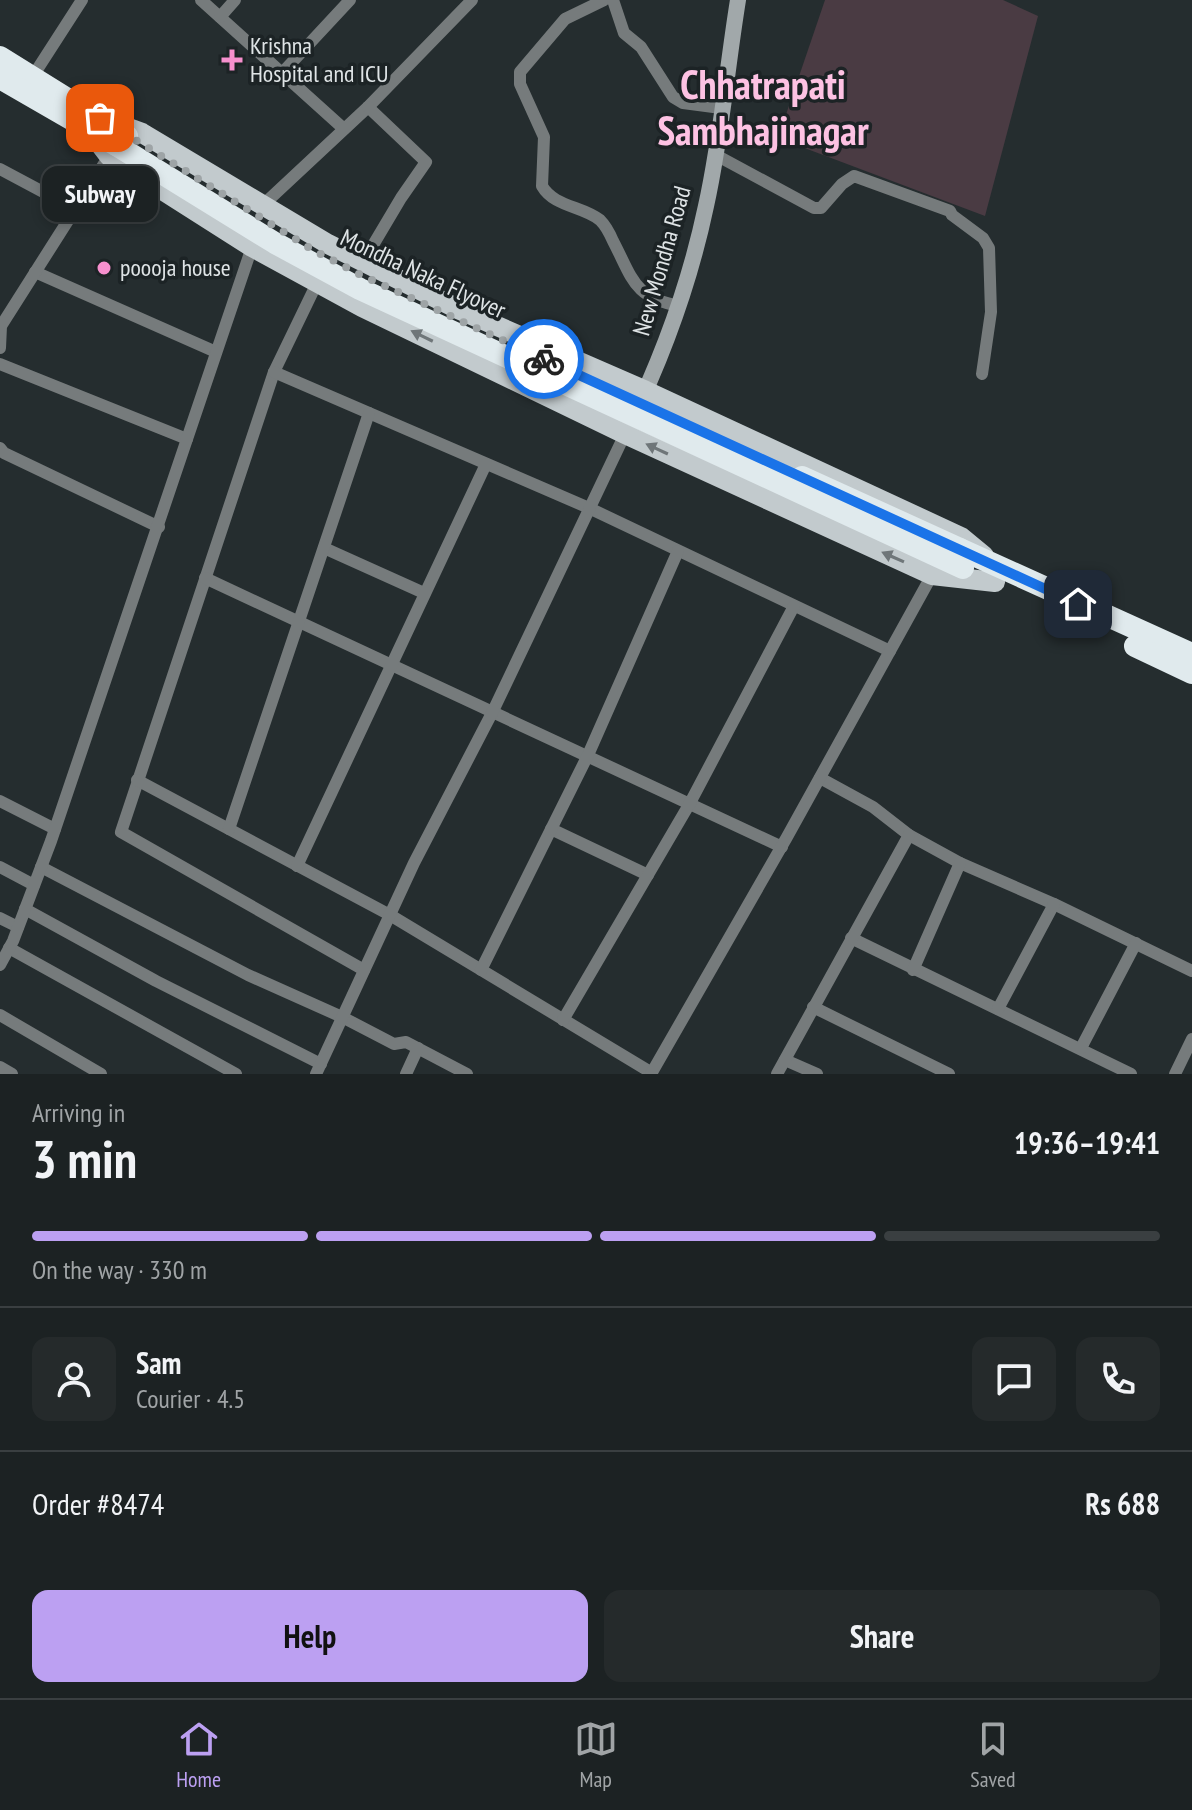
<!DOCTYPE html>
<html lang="en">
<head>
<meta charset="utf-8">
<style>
	:root { --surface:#1c2223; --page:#252a2b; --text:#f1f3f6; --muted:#a0a4a6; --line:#3a3f41; --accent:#bca0f2 }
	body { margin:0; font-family:"PT Sans Narrow",sans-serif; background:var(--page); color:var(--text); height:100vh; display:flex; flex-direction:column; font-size:30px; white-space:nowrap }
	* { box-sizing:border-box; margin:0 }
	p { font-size:26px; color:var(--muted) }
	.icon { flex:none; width:44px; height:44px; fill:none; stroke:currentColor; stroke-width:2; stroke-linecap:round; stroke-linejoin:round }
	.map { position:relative; height:1074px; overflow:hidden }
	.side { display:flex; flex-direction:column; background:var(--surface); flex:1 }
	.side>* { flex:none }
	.pin { position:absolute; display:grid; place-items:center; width:68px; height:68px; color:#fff; margin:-34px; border-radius:16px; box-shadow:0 4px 12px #0006 }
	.courier { position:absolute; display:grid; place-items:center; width:80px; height:80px; margin:-40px; border:6px solid #1a73e8; border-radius:50%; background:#fff; color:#222; box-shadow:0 2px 10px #0007 }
	.bubble { position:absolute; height:56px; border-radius:16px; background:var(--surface); box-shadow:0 4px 12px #0003,0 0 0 2px var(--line); font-size:26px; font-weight:800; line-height:56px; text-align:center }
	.summary em { font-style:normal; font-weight:800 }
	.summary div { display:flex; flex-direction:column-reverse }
	.summary { display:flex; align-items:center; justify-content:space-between; height:136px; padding:0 32px }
	h1 { font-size:52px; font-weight:800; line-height:60px }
	.bar { display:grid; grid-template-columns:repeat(4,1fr); gap:12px 8px; align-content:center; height:96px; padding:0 32px }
	.bar i { height:10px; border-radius:6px; background:var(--line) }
	.bar .current { background:var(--accent) }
	.bar p { grid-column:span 4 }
	.line { display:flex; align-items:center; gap:20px; padding:0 32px; border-top:2px solid var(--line) }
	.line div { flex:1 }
	.round { display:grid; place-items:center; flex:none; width:84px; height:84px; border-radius:16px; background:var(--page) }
	.primary-button { display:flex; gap:16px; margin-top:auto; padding:16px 32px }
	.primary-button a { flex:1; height:92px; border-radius:16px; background:var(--accent); color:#111; font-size:32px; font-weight:800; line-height:92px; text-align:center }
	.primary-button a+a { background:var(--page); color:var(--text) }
	.tabs { display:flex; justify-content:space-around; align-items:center; height:112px; border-top:2px solid var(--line); background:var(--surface); font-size:22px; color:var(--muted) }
	.tabs a { display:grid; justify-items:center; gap:4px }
	.tabs .current { color:var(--accent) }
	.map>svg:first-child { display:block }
</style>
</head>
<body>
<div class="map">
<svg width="1192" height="1074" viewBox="0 0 1192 1074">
	<rect width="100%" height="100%" fill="#252d2f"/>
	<path fill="#4a3b43" d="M825,0H1003L1038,16L985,216L778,138Z"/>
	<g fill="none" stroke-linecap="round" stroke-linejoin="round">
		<g stroke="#767b7c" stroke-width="12">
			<path d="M201,0L344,129"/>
			<path d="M604,0L565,19L520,72V84L544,137L542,186C554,207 583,206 600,220C606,226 610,234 613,241C633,279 633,297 679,306"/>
			<path d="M613,0L624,33L641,47L673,97L683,103L721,108"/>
			<path d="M220,17L235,0"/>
			<path d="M282,73L350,0"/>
			<path d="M33,76L82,0"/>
			<path d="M714,154L814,208H821L842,184L854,176L950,211L952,215L983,238L989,248L991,312L982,374"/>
			<path d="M0,169L75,209"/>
			<path d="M263,205L368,107L472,0"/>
			<path d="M363,262L401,198L426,162L368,107"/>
			<path d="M35,272L216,352"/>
			<path d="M317,283L274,372L121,832L364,970"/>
			<path d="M0,348L1,326L109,156"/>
			<path d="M0,364L187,439"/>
			<path d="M274,372L589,508L890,651"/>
			<path d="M0,448L4,453L159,527"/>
			<path d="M324,548L424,593"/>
			<path d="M205,578L782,847"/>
			<path d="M820,778L873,807L909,835L960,863L1054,904L1192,971"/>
			<path d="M137,780L390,915L652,1073"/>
			<path d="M0,801L55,829"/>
			<path d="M229,829L369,413"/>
			<path d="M551,829L648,875"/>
			<path d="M297,866L486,464"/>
			<path d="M0,867L34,885"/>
			<path d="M41,867L248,975L342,1017L394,1044L406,1042L467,1074"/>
			<path d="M25,909L156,981L321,1064"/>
			<path d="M0,918L18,927"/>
			<path d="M851,938L1131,1074"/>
			<path d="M9,948L236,1074"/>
			<path d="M0,965L13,941L51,841L252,247"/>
			<path d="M481,970L588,755L678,551"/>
			<path d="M913,970L960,863"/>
			<path d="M813,1007L949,1074"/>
			<path d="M998,1009L1054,904"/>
			<path d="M0,1015L101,1074"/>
			<path d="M563,1020L690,803L794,606"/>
			<path d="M1081,1048L1136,943"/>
			<path d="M785,1060L817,1074"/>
			<path d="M0,1067L12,1074"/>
			<path d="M316,1074L414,863L493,711L625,434"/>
			<path d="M406,1074L418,1048"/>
			<path d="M651,1074L787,837L932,575"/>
			<path d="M777,1074L909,835"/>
			<path d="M1175,1074L1192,1039"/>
		</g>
		<path stroke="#a1a8aa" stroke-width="16" d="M629,426C663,356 690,282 706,206C721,139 727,68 738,0"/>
		<g stroke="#c2cacd" stroke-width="20">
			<path d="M112,122L142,133L328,244L458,309L646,391L961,537L984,556"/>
			<path d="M89,130L109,156L252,247L362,307L625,434L932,575L995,582"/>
		</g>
		<g stroke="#e0eaed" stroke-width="22">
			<path d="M0,57L127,136"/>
			<path d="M0,78L116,145"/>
			<path d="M960,549L1192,654"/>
			<path d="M1135,646L1192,673"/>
		</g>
		<g stroke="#e0eaed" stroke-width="22">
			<path d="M116,145L275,243L360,289L963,568"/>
			<path d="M802,477L960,549"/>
		</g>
	</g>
	<defs><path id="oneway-solid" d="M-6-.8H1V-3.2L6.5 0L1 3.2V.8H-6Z" transform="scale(2)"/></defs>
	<g fill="#6f7679">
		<use href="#oneway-solid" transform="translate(422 336) rotate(-154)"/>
		<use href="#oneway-solid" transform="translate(657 449) rotate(-155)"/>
		<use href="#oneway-solid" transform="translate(893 557) rotate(-156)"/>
	</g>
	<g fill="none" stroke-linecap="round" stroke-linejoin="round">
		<path stroke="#9ea4a6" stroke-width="8" stroke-dasharray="0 14.4" d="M100,118L313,250L363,276L544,359"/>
		<path stroke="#1a73e8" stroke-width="10" d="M544,359L1078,604"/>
	</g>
	<g fill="#f790ce" stroke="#1c2325" stroke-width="3">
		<path d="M228 48h8v8h8v8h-8v8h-8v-8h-8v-8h8z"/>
		<circle cx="104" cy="268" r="8"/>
	</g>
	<g text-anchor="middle" stroke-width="7" stroke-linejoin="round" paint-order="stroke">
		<g font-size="24" fill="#dfe4e6" stroke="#1c2325" text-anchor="start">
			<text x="250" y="54">Krishna<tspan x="250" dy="28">Hospital and ICU</tspan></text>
			<text x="120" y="276">poooja house</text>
		</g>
		<g font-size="24" fill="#dfe4e6" stroke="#1c2325">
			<text transform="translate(662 261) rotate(-74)" y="8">New Mondha Road</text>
			<text transform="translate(423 274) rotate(25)" y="8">Mondha Naka Flyover</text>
		</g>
		<g font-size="40" font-weight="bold" fill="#fdc2e3" stroke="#1c2325">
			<text x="763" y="99">Chhatrapati<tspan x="763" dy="46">Sambhajinagar</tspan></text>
		</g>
	</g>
</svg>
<div class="pin" style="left:100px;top:118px;background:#ea580c"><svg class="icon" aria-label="bag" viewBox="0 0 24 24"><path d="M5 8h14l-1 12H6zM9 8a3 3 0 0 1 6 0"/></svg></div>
<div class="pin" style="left:1078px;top:604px;background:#1f2937"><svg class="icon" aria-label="home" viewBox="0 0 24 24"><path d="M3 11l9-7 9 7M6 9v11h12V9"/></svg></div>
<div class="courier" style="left:544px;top:359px"><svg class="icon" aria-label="bike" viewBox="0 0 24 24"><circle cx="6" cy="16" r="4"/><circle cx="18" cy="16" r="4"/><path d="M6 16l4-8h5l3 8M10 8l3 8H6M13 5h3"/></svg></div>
<div class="bubble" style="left:42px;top:166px;width:116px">Subway</div>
</div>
<section class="side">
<div class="summary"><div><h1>3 min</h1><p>Arriving in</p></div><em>19:36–19:41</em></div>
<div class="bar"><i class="current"></i><i class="current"></i><i class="current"></i><i></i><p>On the way · 330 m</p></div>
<div class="line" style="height:144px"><a class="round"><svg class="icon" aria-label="person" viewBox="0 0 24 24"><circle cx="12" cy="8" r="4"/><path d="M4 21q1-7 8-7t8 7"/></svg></a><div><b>Sam</b><p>Courier · 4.5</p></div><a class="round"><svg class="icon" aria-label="chat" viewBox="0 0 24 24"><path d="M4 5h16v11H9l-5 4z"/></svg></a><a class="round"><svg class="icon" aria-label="phone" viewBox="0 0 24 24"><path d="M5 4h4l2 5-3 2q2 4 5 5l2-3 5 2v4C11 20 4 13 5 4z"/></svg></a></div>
<div class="line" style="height:104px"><div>Order #8474</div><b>Rs 688</b></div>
<div class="primary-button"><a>Help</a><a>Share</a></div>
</section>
<nav class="tabs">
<a class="current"><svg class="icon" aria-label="home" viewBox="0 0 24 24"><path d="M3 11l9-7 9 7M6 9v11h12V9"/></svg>Home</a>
<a><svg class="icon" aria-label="map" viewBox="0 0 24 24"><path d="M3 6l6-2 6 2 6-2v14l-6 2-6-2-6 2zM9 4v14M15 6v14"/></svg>Map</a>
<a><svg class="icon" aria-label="saved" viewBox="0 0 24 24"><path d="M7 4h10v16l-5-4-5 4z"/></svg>Saved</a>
</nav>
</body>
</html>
